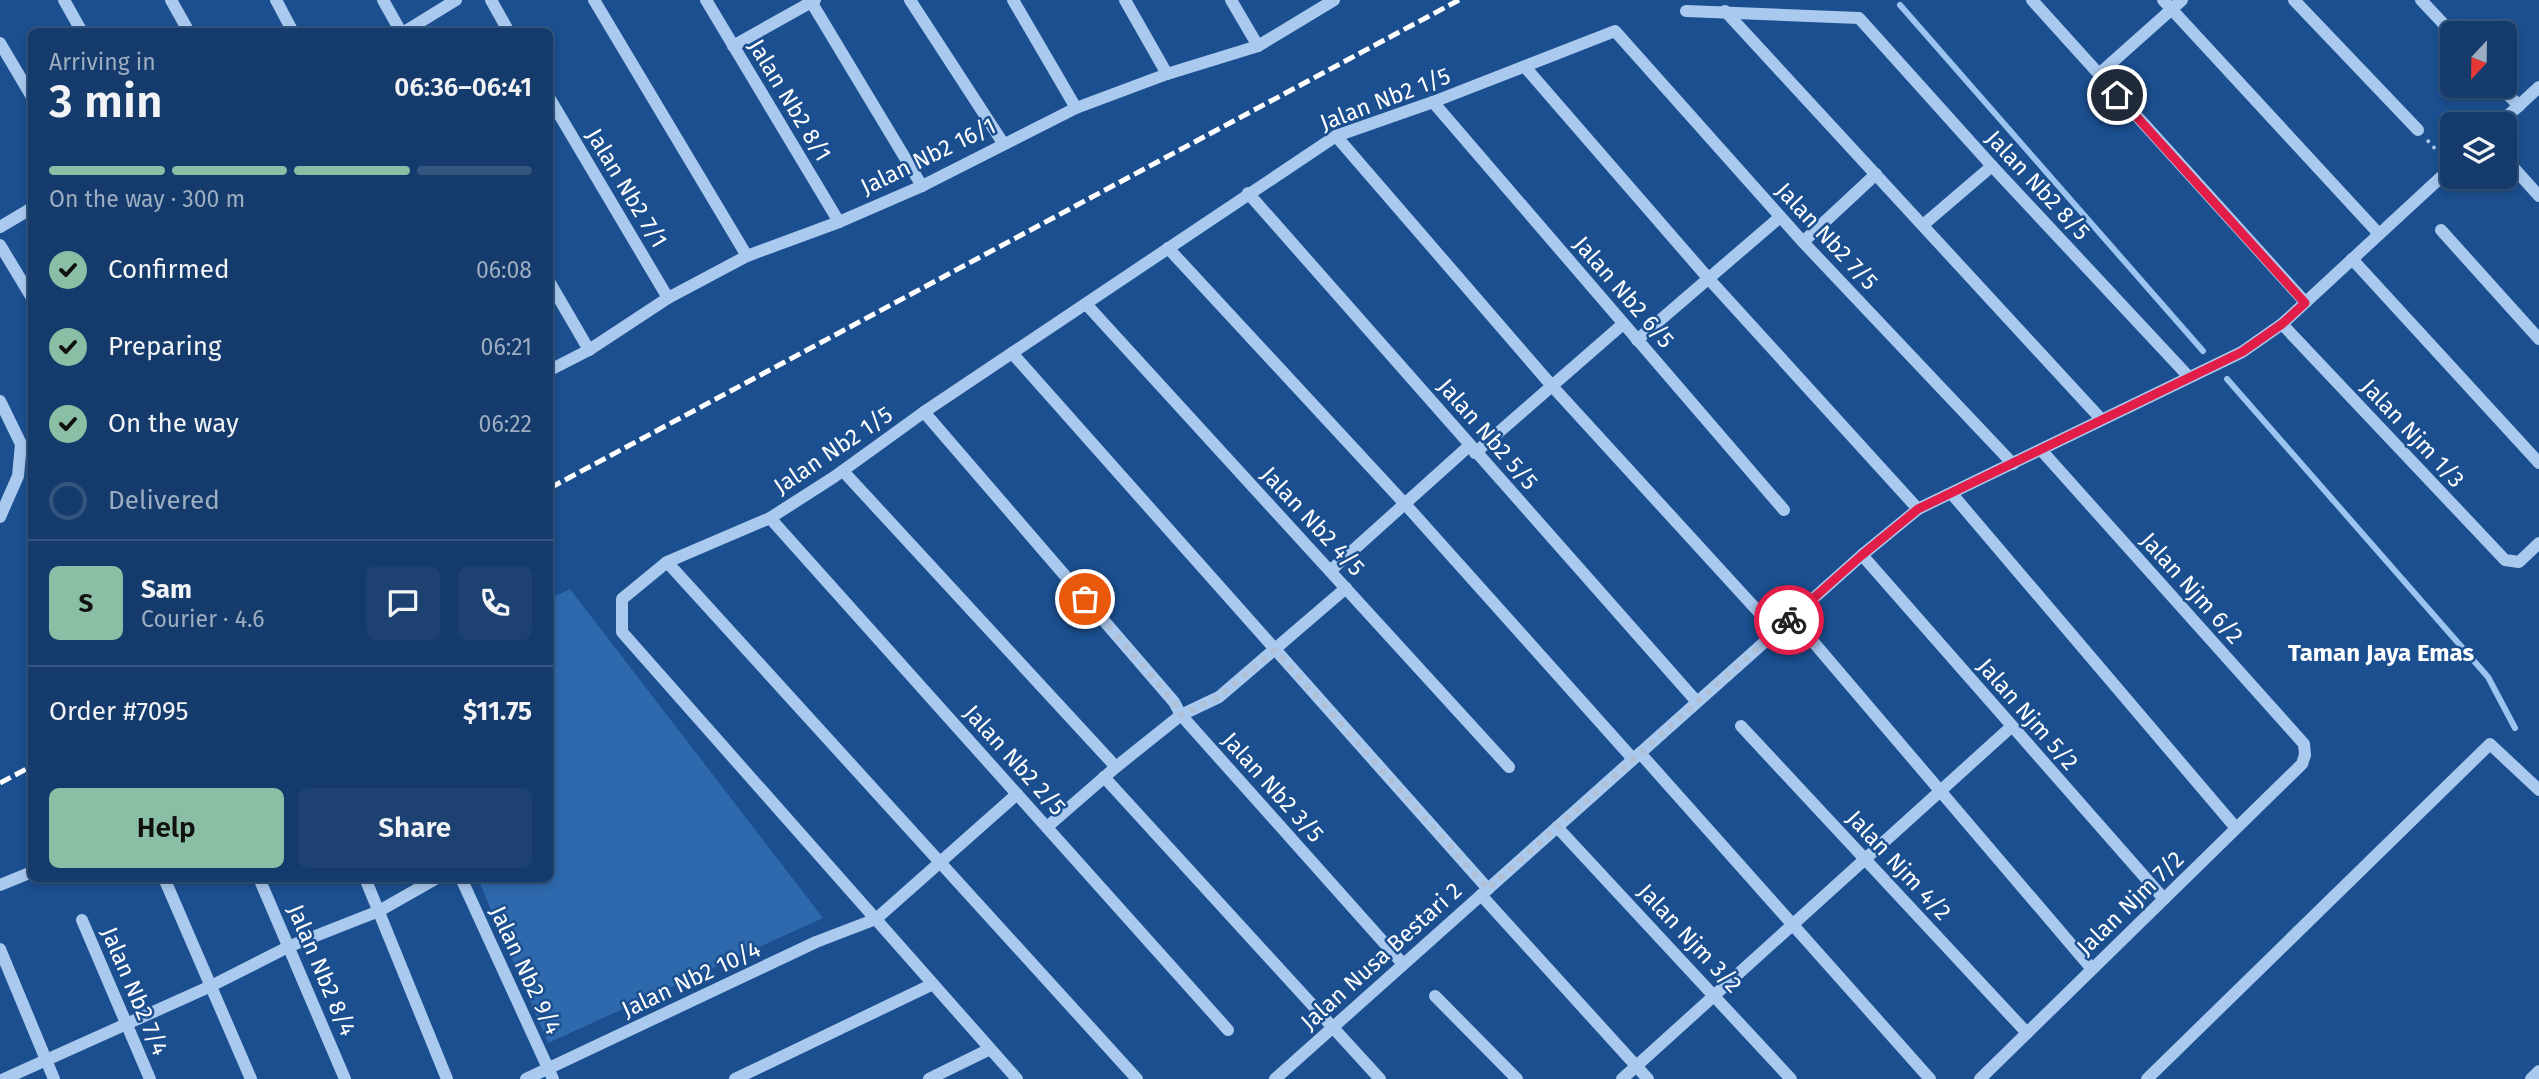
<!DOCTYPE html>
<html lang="en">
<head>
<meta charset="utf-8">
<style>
	:root { --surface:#143b6b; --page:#1d4271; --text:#f1f3f6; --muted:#9dadc1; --line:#33557e; --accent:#8abfa5 }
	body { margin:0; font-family:"Fira Sans",sans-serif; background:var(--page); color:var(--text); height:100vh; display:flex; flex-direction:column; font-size:26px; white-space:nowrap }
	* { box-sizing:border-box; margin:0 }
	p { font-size:23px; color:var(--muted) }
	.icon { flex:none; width:38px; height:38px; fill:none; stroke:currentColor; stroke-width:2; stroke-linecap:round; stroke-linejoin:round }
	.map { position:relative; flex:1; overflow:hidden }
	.details { position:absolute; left:28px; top:28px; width:525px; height:854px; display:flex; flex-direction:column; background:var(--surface); border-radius:10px; box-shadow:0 4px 10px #0003,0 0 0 2px var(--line) }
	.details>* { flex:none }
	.needle { width:46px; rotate:202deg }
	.fabs { position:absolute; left:2440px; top:21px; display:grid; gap:14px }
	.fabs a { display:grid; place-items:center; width:77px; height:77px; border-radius:10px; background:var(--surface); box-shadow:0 4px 10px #0003,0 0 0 2px var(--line); font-size:35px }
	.pin { position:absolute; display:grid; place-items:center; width:60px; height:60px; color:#fff; margin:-30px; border:4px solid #fff; border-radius:50%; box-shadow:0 2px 7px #0007 }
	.courier { position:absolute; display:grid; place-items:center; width:70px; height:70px; margin:-35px; border:5px solid #e11d48; border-radius:50%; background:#fff; color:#222; box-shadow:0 2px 9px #0007 }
	.summary em { font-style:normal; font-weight:600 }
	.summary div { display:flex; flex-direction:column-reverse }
	.summary { display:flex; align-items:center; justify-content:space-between; height:119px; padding:0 21px }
	h1 { font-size:46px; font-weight:600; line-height:52px }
	.bar { display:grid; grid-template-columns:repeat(4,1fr); gap:10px 7px; align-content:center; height:84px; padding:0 21px }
	.bar i { height:9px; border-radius:5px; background:var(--line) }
	.bar .current { background:var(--accent) }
	.bar p { grid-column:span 4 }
	.line { display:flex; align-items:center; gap:18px; padding:0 21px; border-top:2px solid var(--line) }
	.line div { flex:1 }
	.round { display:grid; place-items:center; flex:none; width:74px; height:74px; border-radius:10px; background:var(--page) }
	ol { padding:0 21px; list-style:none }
	li { display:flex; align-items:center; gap:21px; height:77px }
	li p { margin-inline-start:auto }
	li .icon { padding:7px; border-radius:50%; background:var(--accent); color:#111; stroke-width:4 }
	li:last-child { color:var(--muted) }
	li i { width:38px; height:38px; border:4px solid var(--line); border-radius:50% }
	.primary-button { display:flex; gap:14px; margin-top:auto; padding:14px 21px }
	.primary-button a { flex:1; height:80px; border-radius:10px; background:var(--accent); color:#111; font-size:28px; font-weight:600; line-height:80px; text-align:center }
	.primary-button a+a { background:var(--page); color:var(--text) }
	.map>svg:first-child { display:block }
</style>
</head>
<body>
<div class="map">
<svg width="2539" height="1079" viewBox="0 0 2539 1079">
	<rect width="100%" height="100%" fill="#1b4f8f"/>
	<path fill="#2e69ad" d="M570,589L823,918L548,1043L478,879L550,878V599Z"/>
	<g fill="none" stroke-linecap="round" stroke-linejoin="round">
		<g stroke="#9cc4f0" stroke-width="6">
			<path d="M1900,5L2203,351"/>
			<path d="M2227,379L2488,677L2515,728"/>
		</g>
		<path stroke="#a9c9ee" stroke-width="3.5" stroke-dasharray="3.5 5" stroke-linecap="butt" d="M2427,140L2443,157"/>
		<g stroke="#a9c9ee" stroke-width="12">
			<path d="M64,0L82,32"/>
			<path d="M171,0L189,32"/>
			<path d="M276,0L293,32"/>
			<path d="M383,0L401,32"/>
			<path d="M491,0L509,32"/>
			<path d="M594,0L747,256"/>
			<path d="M706,0L839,222"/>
			<path d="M810,0L922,186"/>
			<path d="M910,0L1003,143"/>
			<path d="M1013,0L1076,108"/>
			<path d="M1125,0L1167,74"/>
			<path d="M1231,0L1258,46"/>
			<path d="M2032,0L2305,302"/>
			<path d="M2163,0L2379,234"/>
			<path d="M2294,0L2418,130"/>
			<path d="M2421,0L2452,33"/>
			<path d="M1686,11L1859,18L1992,166L2189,377"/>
			<path d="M1725,11L2101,419"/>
			<path d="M404,32L456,0"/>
			<path d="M0,43L32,97"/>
			<path d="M733,46L815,0"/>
			<path d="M1525,67L1708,278L1918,509"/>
			<path d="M2099,74L2182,0"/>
			<path d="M2500,86L2519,106"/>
			<path d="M550,99L668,298"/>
			<path d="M1433,102L1784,510"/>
			<path d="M2499,124L2539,87"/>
			<path d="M1336,136L1552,386L1776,631"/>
			<path d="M2504,157L2539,196"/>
			<path d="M1248,193L1697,702"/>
			<path d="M1923,225L1992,166"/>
			<path d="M0,227L32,208"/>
			<path d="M2441,230L2539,339"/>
			<path d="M1803,242L1876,174"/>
			<path d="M0,245L32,298"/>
			<path d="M1168,248L1405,504L1633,759"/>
			<path d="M2352,259L2539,463"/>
			<path d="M550,283L589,350"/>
			<path d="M1086,304L1509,767"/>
			<path d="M2282,324L2505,560L2519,562L2539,543"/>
			<path d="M1637,340L1780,217"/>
			<path d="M1012,353L1488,889"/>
			<path d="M550,370L589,350L668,298L747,256L839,222L922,186L1076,108L1167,74L1258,46L1334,0"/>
			<path d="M0,401L21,444L18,476L0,517"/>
			<path d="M924,412L1174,702L1181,715L1403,964"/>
			<path d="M1475,453L1623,324"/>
			<path d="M843,471L1116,767"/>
			<path d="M1952,494L2236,828"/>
			<path d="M770,518L1228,1030"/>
			<path d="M1862,555L2164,899"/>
			<path d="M667,562L1137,1079"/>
			<path d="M1330,571L1469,446"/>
			<path d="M1792,617L2092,969"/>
			<path d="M1741,726L2027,1033"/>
			<path d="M1640,753L1930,1079"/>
			<path d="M1104,777L1380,1079"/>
			<path d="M1047,827L1116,767L1181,715L1219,697L1346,588"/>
			<path d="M1557,827L1791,1079"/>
			<path d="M164,878L251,1079"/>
			<path d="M259,878L345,1079"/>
			<path d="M365,878L447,1079"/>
			<path d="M461,878L553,1079"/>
			<path d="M0,885L32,872"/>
			<path d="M1481,895L1648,1079"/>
			<path d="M82,920L150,1079"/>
			<path d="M0,949L54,1079"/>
			<path d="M1435,996L1517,1079"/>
			<path d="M4,1079L211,986L290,946L379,911L437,878"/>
			<path d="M526,1079L816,942L876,919L1017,794"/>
			<path d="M735,1079L933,984"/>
			<path d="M929,1079L990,1049"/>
			<path d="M1017,1079L622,632V599L667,562L770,518L834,477L924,412L1336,136L1433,102L1615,31L1803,242L2013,464"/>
			<path d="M1275,1079L1862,555L1918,509L2242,352L2282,324L2452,167"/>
			<path d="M1622,1079L2011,727"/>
			<path d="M1980,1079L2302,764L2305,755L2304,744L2042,451"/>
			<path d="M2147,1079L2490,744L2539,790"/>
			<path d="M2531,1079L2539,1071"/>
		</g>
		<g stroke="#fff" stroke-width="5" stroke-dasharray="12 5" stroke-linecap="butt">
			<path d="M550,488L1459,0"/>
			<path d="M0,783L32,766"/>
		</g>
	</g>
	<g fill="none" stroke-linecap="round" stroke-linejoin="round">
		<path stroke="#afc1d8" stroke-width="7" stroke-dasharray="0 12.6" d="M1085,599L1174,702L1181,715L1219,697L1275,650L1488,889L1789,620"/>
		<path stroke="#e11d48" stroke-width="9" d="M1789,620L1862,555L1918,509L2242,352L2282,324L2305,303L2117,95"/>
	</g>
	<g text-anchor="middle" stroke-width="5" stroke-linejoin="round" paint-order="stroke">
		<g font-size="23" fill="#fff" stroke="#1b4f8f">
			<text transform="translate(1385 99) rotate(-21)" y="8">Jalan Nb2 1/5</text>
			<text transform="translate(790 100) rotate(59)" y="8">Jalan Nb2 8/1</text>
			<text transform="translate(928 156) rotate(-26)" y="8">Jalan Nb2 16/1</text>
			<text transform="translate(2038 185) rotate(47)" y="8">Jalan Nb2 8/5</text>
			<text transform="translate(627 188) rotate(59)" y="8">Jalan Nb2 7/1</text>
			<text transform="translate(1827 236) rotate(47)" y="8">Jalan Nb2 7/5</text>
			<text transform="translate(1624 292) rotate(49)" y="8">Jalan Nb2 6/5</text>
			<text transform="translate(2413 433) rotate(47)" y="8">Jalan Njm 1/3</text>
			<text transform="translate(1488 434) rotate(49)" y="8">Jalan Nb2 5/5</text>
			<text transform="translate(833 450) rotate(-34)" y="8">Jalan Nb2 1/5</text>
			<text transform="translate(1313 521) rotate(47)" y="8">Jalan Nb2 4/5</text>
			<text transform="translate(2192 588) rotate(48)" y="8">Jalan Njm 6/2</text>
			<text transform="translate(2028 714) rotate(49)" y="8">Jalan Njm 5/2</text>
			<text transform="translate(1015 760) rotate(48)" y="8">Jalan Nb2 2/5</text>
			<text transform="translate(1273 787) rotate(48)" y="8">Jalan Nb2 3/5</text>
			<text transform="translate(1899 865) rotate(47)" y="8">Jalan Njm 4/2</text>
			<text transform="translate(2130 903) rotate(-44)" y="8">Jalan Njm 7/2</text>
			<text transform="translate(1690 938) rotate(47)" y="8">Jalan Njm 3/2</text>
			<text transform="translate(1381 956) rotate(-42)" y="8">Jalan Nusa Bestari 2</text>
			<text transform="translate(322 970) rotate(67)" y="8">Jalan Nb2 8/4</text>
			<text transform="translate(526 970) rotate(65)" y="8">Jalan Nb2 9/4</text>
			<text transform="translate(691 979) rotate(-25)" y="8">Jalan Nb2 10/4</text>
			<text transform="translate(135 991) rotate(67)" y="8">Jalan Nb2 7/4</text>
		</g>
		<g font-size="24" font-weight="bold" fill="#fff" stroke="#1b4f8f">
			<text x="2381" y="661">Taman Jaya Emas</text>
		</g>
	</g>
</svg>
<div class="fabs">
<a><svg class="needle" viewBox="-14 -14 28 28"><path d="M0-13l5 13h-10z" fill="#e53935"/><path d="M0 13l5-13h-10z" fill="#9dadc1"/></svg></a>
<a><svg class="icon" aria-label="layers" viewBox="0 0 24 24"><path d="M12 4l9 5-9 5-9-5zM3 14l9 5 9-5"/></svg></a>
</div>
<div class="pin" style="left:1085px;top:599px;background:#ea580c"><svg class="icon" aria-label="bag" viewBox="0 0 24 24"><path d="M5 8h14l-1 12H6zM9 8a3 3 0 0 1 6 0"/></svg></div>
<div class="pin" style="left:2117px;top:95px;background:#1f2937"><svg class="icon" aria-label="home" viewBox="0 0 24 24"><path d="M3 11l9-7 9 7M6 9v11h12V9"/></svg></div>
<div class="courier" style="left:1789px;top:620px"><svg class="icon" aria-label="bike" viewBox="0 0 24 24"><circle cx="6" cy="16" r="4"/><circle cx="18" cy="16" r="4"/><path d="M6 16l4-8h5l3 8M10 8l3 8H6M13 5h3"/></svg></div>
<section class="details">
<div class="summary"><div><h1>3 min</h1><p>Arriving in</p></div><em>06:36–06:41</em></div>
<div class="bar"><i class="current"></i><i class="current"></i><i class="current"></i><i></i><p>On the way · 300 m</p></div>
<ol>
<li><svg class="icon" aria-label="check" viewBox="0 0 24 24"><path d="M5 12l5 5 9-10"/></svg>Confirmed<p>06:08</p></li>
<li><svg class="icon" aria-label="check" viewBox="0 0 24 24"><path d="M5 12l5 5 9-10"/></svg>Preparing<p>06:21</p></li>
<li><svg class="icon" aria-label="check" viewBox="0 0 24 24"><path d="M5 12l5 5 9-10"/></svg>On the way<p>06:22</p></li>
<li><i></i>Delivered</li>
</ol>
<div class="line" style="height:126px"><b class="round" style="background:var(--accent);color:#111">S</b><div><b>Sam</b><p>Courier · 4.6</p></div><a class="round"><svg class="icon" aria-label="chat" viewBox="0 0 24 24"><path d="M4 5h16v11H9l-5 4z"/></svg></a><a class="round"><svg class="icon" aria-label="phone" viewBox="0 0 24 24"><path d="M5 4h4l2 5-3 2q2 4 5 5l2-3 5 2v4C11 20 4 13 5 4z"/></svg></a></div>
<div class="line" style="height:91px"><div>Order #7095</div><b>$11.75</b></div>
<div class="primary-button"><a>Help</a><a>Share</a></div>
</section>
</div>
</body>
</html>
